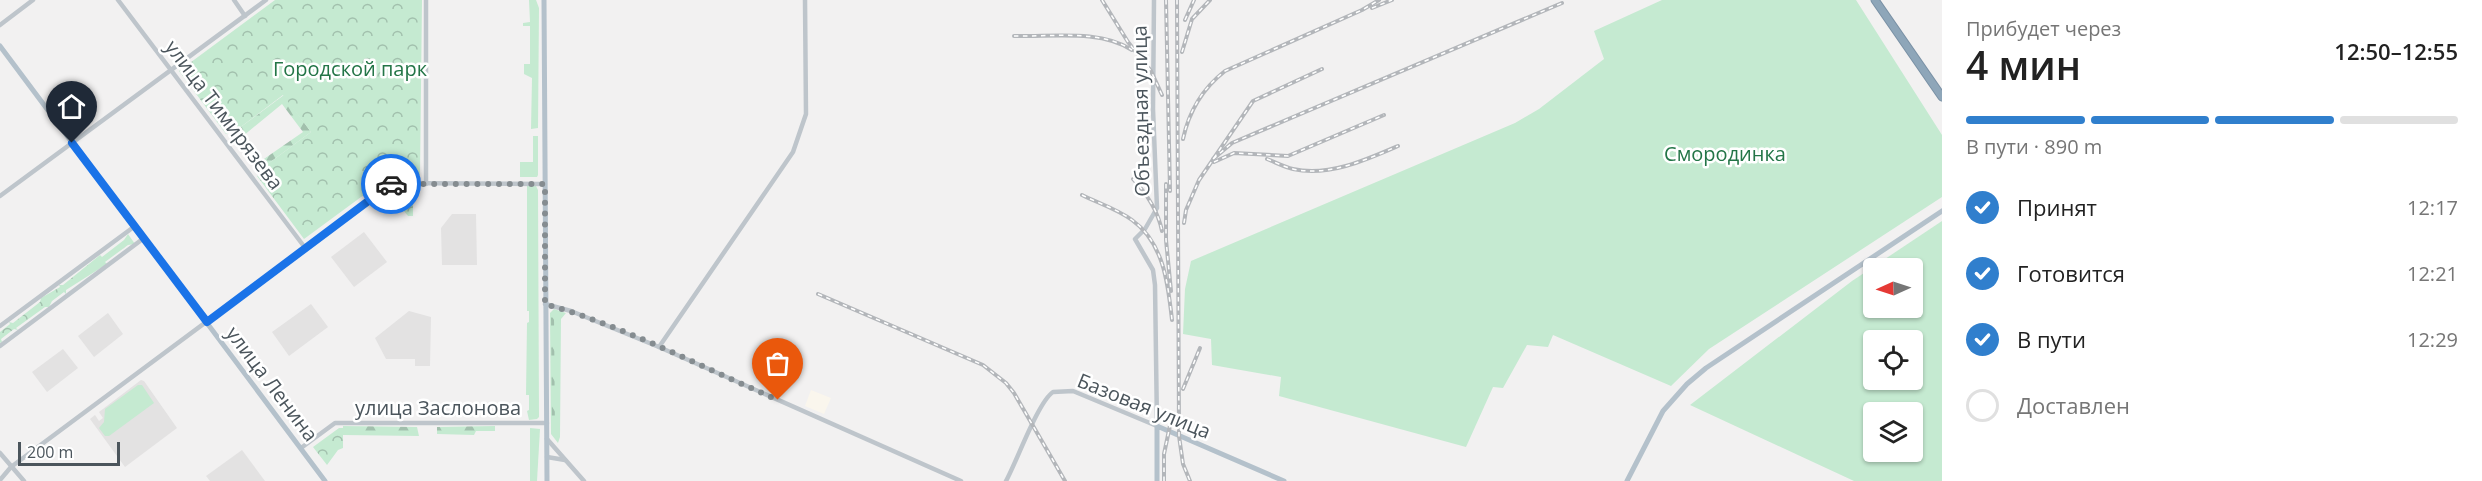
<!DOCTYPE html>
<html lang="ru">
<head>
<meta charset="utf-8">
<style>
	:root { --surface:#fff; --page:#f2f2f2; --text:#222; --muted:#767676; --line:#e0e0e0; --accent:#307fcd }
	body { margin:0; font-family:"Open Sans",sans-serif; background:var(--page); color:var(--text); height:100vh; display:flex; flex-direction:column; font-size:22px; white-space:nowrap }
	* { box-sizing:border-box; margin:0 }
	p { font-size:20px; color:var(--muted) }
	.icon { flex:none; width:33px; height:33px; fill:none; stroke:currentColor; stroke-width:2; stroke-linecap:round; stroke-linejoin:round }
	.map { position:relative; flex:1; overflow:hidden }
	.drawer { display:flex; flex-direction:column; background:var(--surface); width:540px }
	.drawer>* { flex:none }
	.needle { width:39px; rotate:267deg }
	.buttons { position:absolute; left:1863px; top:258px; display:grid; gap:12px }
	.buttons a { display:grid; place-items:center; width:60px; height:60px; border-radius:6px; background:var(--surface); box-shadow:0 2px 4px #0004; font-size:30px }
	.scale { position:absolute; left:18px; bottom:15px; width:102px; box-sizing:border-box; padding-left:6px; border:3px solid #4b555c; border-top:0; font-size:16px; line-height:21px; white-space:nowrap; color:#4b555c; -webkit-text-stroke:4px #fff; paint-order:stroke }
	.pin { position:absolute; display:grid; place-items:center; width:51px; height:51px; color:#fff; margin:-62px -26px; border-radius:50% 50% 50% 0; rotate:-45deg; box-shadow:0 0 6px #0007 }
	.pin .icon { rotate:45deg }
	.courier { position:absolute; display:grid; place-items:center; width:60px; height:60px; margin:-30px; border:4px solid #1a73e8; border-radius:50%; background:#fff; color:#222; box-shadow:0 2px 8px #0007 }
	.overview em { font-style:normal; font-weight:600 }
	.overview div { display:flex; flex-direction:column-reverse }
	.overview { display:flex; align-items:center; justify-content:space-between; height:102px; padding:0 24px }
	h1 { font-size:39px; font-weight:600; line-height:45px }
	.bar { display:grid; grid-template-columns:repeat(4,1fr); gap:9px 6px; align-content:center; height:72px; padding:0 24px }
	.bar i { height:8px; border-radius:4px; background:var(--line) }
	.bar .active { background:var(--accent) }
	.bar p { grid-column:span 4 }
	ol { padding:0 24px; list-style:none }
	li { display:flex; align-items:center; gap:18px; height:66px }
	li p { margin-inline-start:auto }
	li .icon { padding:6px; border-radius:50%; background:var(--accent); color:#fff; stroke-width:4 }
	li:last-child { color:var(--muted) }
	li i { width:33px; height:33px; border:3px solid var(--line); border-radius:50% }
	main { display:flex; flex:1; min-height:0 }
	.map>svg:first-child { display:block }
</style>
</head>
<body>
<main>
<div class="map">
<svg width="1942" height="481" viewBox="0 0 1942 481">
	<defs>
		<pattern id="forest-firs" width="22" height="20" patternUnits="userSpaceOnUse" patternTransform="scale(1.5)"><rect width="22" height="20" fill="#c5ead1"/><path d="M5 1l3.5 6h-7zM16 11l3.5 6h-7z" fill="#a2c0ad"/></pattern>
		<pattern id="park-crowns" width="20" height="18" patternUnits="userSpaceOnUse" patternTransform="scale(1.5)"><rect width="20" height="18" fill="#c5ead1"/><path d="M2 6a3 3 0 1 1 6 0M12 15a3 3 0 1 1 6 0" fill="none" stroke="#a2c0ad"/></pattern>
	</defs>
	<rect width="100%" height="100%" fill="#f2f1f1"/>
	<path fill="#faf6ed" d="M811,390L831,398L824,414L805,406Z"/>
	<g fill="#e3e2e2">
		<path d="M452,214H476L477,265H442L441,228Z"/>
		<path d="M364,232L387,262L354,287L331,257Z"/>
		<path d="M311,304L328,327L289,356L272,332Z"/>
		<path d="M409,311L431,317L430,366H415V359H386L375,338Z"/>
		<path d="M108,313L123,334L94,357L78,336Z"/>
		<path d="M63,349L78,368L47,392L32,372Z"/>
		<path d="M141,380L144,381L177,428L125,467L90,419L95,415L99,421L103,418L99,412Z"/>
		<path d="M242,450L265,481H210L206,476Z"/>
	</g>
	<g fill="#c5ead1" fill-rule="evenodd">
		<path d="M529,0H536L539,8L538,128L531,129L532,78L524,74V64H530V26H523V23L530,22Z"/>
		<path d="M1662,0H1856L1942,135V197L1709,349L1671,386L1553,335L1548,347L1527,345L1503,388L1493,387L1466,447L1279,396L1281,377L1212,365L1211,339L1183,334L1185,289L1191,261L1515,123L1539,109L1604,59L1594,31Z"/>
		<path d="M533,136H538V175L537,177H520V162H533Z"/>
		<path d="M527,186H536L538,190L539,417L537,419L529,420L527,411L529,410V395H526L527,323L529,322V311H527Z"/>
		<path d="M1942,221V481H1854L1690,405L1852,281ZM1912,268V308H1874V268ZM1912,340V380H1874V340ZM1912,412V452H1874V412Z"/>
		<path d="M554,309L566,313L561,319L560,437L558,443L551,434L550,313Z"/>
		<path d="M138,385H142L154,403L109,436H105L99,428L104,422L105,409Z"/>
		<path d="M530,428L540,429L537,481H530Z"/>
	</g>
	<g fill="url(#forest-firs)">
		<path d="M284,95L311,132L265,166L261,161L303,132L282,104L243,136L238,129Z"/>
		<path d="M551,317L554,318L555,435L552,433Z"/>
		<path d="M343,426L417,427L419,436L343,435Z"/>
		<path d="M495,426V431H476L474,435L437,434V427Z"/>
	</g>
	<g fill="url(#park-crowns)">
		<path d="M275,0H422L420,175H391L304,239L257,176L264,172L265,166L311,132L283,95L238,129L226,134L179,71Z"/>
		<path d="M400,189L413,190V216H408L390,194Z"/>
		<path d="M128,234L135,244L128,245L105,262L107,264L66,290V294L64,292L52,301L49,307H45L16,328L18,330L14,329L1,339L2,342L0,343V332L10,324L9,322L13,323L40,302L41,298L60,287L59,285H63L100,255L102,257L124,240Z"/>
		<path d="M339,428H343V448L338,450L327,465L313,447Z"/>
	</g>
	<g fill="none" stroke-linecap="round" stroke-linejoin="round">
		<g stroke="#7a91a5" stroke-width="9">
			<path id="highway" d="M1875,0L1942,97"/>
		</g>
		<g stroke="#bec5cb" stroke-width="4.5">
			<path d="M118,0L306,249"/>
			<path d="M234,0L245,16"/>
			<path d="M0,25L33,0"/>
			<path d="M426,184V0"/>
			<path d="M0,196L266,0"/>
			<path d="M545,304L571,311L659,347L961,481"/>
			<path d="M0,326L135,226"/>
			<path d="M0,346L144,238"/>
			<path d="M659,347L793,152L806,114L805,0"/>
			<path d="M547,439L584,481"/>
			<path d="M301,448L335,423H547"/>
			<path d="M0,453L24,481"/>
			<path d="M547,457L565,460"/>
			<path d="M0,480L11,467L393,183L545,184"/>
			<path d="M1006,481C1017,461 1038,402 1053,392L1073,391L1157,426L1155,285L1153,270L1135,239L1145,229L1157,208L1153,109L1154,0"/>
		</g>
		<g stroke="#b4c1cb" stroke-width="5">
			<path d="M544,0L547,481"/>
			<path d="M0,46L325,481"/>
			<path d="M1157,481V426L1284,481"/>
			<path d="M1627,481L1663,411L1687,384L1706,368L1942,211"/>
		</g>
		<use href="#highway" stroke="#8ea6b9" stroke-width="7"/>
		<g stroke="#b3b6ba" stroke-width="4">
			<g id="rail">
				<path d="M1102,0L1128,42L1151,71L1162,95"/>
				<path d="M1166,0L1170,191"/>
				<path d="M1177,0L1179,436L1183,464L1190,481"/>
				<path d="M1372,8L1392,0"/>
				<path d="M1185,20L1194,0"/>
				<path d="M1014,36C1051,37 1100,29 1132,50"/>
				<path d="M1182,52L1192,19L1210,0"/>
				<path d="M1183,139C1189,111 1202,89 1225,71L1362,10L1379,0"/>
				<path d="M1213,159L1232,143L1562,3"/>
				<path d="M1267,159C1275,162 1284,167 1293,169C1328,177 1366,160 1398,146"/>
				<path d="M1214,162L1234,153L1288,156L1384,115"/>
				<path d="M1133,179C1147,194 1158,211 1162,231"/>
				<path d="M1166,184V240L1171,291"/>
				<path d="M1082,195C1098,203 1117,209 1132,220C1164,243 1168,284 1172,320"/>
				<path d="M1184,223L1186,210L1199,180L1253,101L1322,69"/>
				<path d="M818,294L983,365L1006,383L1014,393L1065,481"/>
				<path d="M1183,389L1200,348"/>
				<path d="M1164,481V454L1172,416"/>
			</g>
		</g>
		<use href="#rail" stroke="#fff" stroke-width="1.5" stroke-dasharray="4.5" stroke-linecap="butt"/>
	</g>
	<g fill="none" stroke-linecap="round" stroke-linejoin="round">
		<path stroke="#858c90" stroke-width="6" stroke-dasharray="0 10.8" d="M391,184H545V304C626,327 702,367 778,400"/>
		<path stroke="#1a73e8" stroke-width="8" d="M72,143L207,322L391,184"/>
	</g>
	<g text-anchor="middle" stroke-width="5" stroke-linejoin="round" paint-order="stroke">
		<g font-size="20" fill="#237547" stroke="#fff">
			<text x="350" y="76">Городской парк</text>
			<text x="1725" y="161">Смородинка</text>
		</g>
		<g font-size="20" fill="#4b555c" stroke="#fff">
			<text transform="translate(1141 111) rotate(-91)" y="7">Объездная улица</text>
			<text transform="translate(224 115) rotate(53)" y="7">улица Тимирязева</text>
			<text transform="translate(272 384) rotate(53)" y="7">улица Ленина</text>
			<text transform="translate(1144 406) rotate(22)" y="7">Базовая улица</text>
			<text x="438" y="415">улица Заслонова</text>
		</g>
	</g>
</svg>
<div class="buttons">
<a><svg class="needle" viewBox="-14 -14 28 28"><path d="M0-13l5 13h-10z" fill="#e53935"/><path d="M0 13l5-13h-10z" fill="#767676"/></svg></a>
<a><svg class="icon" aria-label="locate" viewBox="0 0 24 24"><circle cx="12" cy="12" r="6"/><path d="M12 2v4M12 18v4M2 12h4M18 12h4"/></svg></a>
<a><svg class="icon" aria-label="layers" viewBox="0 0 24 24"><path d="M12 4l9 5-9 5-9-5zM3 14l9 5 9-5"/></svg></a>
</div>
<div class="scale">200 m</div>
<div class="pin" style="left:778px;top:400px;background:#ea580c"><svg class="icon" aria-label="bag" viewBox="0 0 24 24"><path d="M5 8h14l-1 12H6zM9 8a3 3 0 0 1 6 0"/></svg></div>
<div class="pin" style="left:72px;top:143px;background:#1f2937"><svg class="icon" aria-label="home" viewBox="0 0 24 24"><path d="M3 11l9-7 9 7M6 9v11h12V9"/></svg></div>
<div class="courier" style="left:391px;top:184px"><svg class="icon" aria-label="car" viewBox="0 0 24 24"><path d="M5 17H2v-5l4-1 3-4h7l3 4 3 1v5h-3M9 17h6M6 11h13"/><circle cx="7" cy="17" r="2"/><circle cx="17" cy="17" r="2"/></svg></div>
</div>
<section class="drawer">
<div class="overview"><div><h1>4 мин</h1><p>Прибудет через</p></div><em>12:50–12:55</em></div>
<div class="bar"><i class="active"></i><i class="active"></i><i class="active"></i><i></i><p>В пути · 890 m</p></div>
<ol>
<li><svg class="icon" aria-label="check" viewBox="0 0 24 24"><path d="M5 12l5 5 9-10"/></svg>Принят<p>12:17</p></li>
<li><svg class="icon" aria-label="check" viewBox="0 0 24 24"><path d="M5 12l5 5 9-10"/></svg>Готовится<p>12:21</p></li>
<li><svg class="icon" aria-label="check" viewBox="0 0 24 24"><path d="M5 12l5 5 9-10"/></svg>В пути<p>12:29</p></li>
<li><i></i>Доставлен</li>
</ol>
</section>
</main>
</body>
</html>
